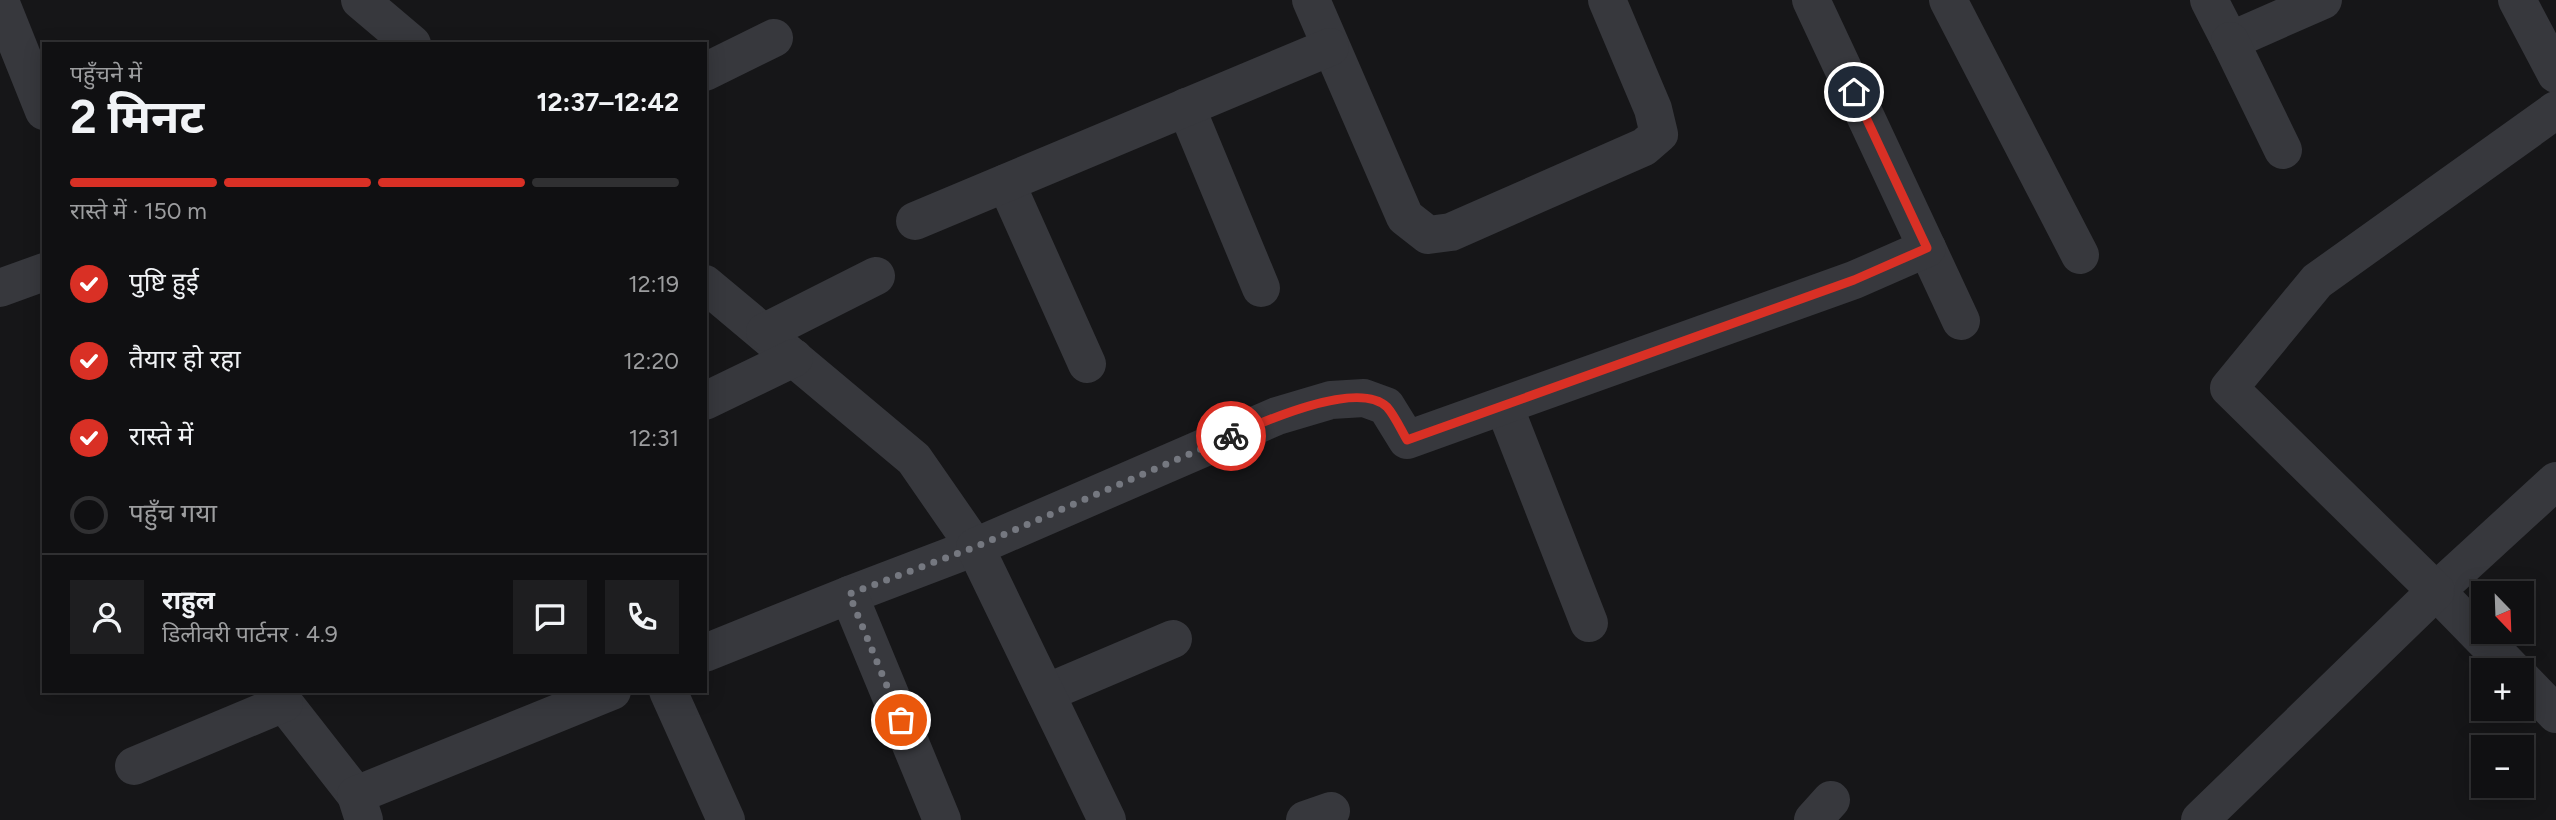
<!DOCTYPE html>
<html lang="hi">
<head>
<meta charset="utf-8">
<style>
	:root { --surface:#101012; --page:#1e1e20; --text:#f1f3f6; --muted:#9c9d9f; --line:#303032; --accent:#d93025 }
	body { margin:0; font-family:Figtree,"Noto Sans Devanagari",sans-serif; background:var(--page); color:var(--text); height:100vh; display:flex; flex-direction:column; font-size:26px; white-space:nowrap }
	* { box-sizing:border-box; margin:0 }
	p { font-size:23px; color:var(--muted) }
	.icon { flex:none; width:38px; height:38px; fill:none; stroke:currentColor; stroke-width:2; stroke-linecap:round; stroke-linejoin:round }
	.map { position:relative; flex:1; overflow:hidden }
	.panel { position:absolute; left:42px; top:42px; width:665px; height:651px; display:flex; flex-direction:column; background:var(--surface); border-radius:0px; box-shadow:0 4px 18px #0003,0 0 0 2px var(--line) }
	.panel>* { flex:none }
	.needle { width:46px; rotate:157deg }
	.buttons { position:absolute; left:2471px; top:581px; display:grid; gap:14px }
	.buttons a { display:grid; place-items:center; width:63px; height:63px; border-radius:0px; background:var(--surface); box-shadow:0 4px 18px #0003,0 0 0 2px var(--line); font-size:35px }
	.pin { position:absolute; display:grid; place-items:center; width:60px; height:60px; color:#fff; margin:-30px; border:4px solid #fff; border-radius:50%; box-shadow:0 2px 7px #0007 }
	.courier { position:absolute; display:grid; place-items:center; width:70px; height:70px; margin:-35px; border:5px solid #d93025; border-radius:50%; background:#fff; color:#222; box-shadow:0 2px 9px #0007 }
	.headline em { font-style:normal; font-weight:700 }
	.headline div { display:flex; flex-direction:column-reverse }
	.headline { display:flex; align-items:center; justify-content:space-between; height:119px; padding:0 28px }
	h1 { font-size:46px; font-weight:700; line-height:52px }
	.bar { display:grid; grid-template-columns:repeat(4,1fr); gap:10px 7px; align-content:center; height:84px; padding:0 28px }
	.bar i { height:9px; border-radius:5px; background:var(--line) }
	.bar .selected { background:var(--accent) }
	.bar p { grid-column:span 4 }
	.line { display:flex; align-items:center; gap:18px; padding:0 28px; border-top:2px solid var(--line) }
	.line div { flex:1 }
	.round { display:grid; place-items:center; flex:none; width:74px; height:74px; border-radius:0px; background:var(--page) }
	ol { padding:0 28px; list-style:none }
	li { display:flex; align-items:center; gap:21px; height:77px }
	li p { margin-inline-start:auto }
	li .icon { padding:7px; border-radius:50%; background:var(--accent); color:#fff; stroke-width:4 }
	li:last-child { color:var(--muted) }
	li i { width:38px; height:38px; border:4px solid var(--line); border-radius:50% }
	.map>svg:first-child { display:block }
</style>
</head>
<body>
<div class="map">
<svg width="2556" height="820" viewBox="0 0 2556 820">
	<rect width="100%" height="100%" fill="#161618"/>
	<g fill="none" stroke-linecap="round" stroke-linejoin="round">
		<g stroke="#37383d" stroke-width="38">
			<path d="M360,0L412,44"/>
			<path d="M1311,0L1405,217L1428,235L1451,232L1644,147L1659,134L1653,109L1607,0"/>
			<path d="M1948,0L2080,255"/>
			<path d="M2209,0L2230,41L2323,0"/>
			<path d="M2517,0L2556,74"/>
			<path d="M0,1L44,111"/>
			<path d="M2230,41L2283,150"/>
			<path d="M705,72L774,38"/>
			<path d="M1186,107L1261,288"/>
			<path d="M1006,183L1087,364"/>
			<path d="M915,221L1330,47"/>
			<path d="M1927,248L1961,321"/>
			<path d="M705,284L914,459L975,547L849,595"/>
			<path d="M0,288L44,272"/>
			<path d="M765,332L876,276"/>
			<path d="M705,401L794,358"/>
			<path d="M1504,406L1589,623"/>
			<path d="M705,653L849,595L942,820"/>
			<path d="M2513,670L2436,591L2556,481"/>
			<path d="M2522,679L2556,714"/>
			<path d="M279,691L284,703L356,795"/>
			<path d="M668,691L726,820"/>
			<path d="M1046,693L1173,639"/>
			<path d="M134,766L284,703"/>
			<path d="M364,820L356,795L612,691"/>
			<path d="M1107,820L975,547L1277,416L1331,400L1364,398L1386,406L1407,440L1854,280L1927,248L1811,0"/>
			<path d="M1305,820L1331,811"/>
			<path d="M1813,820L1831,800"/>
			<path d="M2200,820L2436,591L2229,388L2317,281L2556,110"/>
		</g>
	</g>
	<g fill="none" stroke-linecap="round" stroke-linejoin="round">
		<path stroke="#757880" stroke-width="7" stroke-dasharray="0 12.6" d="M901,720L849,594L975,547L1231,436"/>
		<path stroke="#d93025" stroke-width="9" d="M1231,436C1262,422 1358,379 1387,407C1395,416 1401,430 1407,440L1854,280L1927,248L1854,92"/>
	</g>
</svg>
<div class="buttons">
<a><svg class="needle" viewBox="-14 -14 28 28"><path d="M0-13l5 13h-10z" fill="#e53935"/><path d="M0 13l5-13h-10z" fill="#9c9d9f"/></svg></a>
<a>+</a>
<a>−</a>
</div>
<div class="pin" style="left:901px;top:720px;background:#ea580c"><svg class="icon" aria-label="bag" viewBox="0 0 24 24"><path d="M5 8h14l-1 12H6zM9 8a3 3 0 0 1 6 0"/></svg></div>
<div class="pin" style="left:1854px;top:92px;background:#1f2937"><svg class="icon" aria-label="home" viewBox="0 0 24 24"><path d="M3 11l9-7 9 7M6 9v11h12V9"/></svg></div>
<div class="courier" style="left:1231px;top:436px"><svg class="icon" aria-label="bike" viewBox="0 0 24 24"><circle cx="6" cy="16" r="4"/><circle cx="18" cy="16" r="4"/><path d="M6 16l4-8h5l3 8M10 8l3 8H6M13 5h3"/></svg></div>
<section class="panel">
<div class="headline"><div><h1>2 मिनट</h1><p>पहुँचने में</p></div><em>12:37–12:42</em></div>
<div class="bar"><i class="selected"></i><i class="selected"></i><i class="selected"></i><i></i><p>रास्ते में · 150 m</p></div>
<ol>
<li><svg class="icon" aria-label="check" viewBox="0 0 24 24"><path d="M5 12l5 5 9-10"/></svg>पुष्टि हुई<p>12:19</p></li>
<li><svg class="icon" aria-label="check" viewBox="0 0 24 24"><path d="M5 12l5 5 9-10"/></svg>तैयार हो रहा<p>12:20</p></li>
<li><svg class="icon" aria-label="check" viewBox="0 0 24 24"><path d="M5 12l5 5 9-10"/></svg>रास्ते में<p>12:31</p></li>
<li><i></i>पहुँच गया</li>
</ol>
<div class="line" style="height:126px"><a class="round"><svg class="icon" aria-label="person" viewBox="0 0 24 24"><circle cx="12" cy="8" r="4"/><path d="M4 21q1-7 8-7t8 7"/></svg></a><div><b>राहुल</b><p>डिलीवरी पार्टनर · 4.9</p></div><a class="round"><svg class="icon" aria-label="chat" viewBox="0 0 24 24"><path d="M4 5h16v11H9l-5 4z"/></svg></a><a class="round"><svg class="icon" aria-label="phone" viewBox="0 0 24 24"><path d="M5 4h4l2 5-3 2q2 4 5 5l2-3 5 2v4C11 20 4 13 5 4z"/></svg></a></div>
</section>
</div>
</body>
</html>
